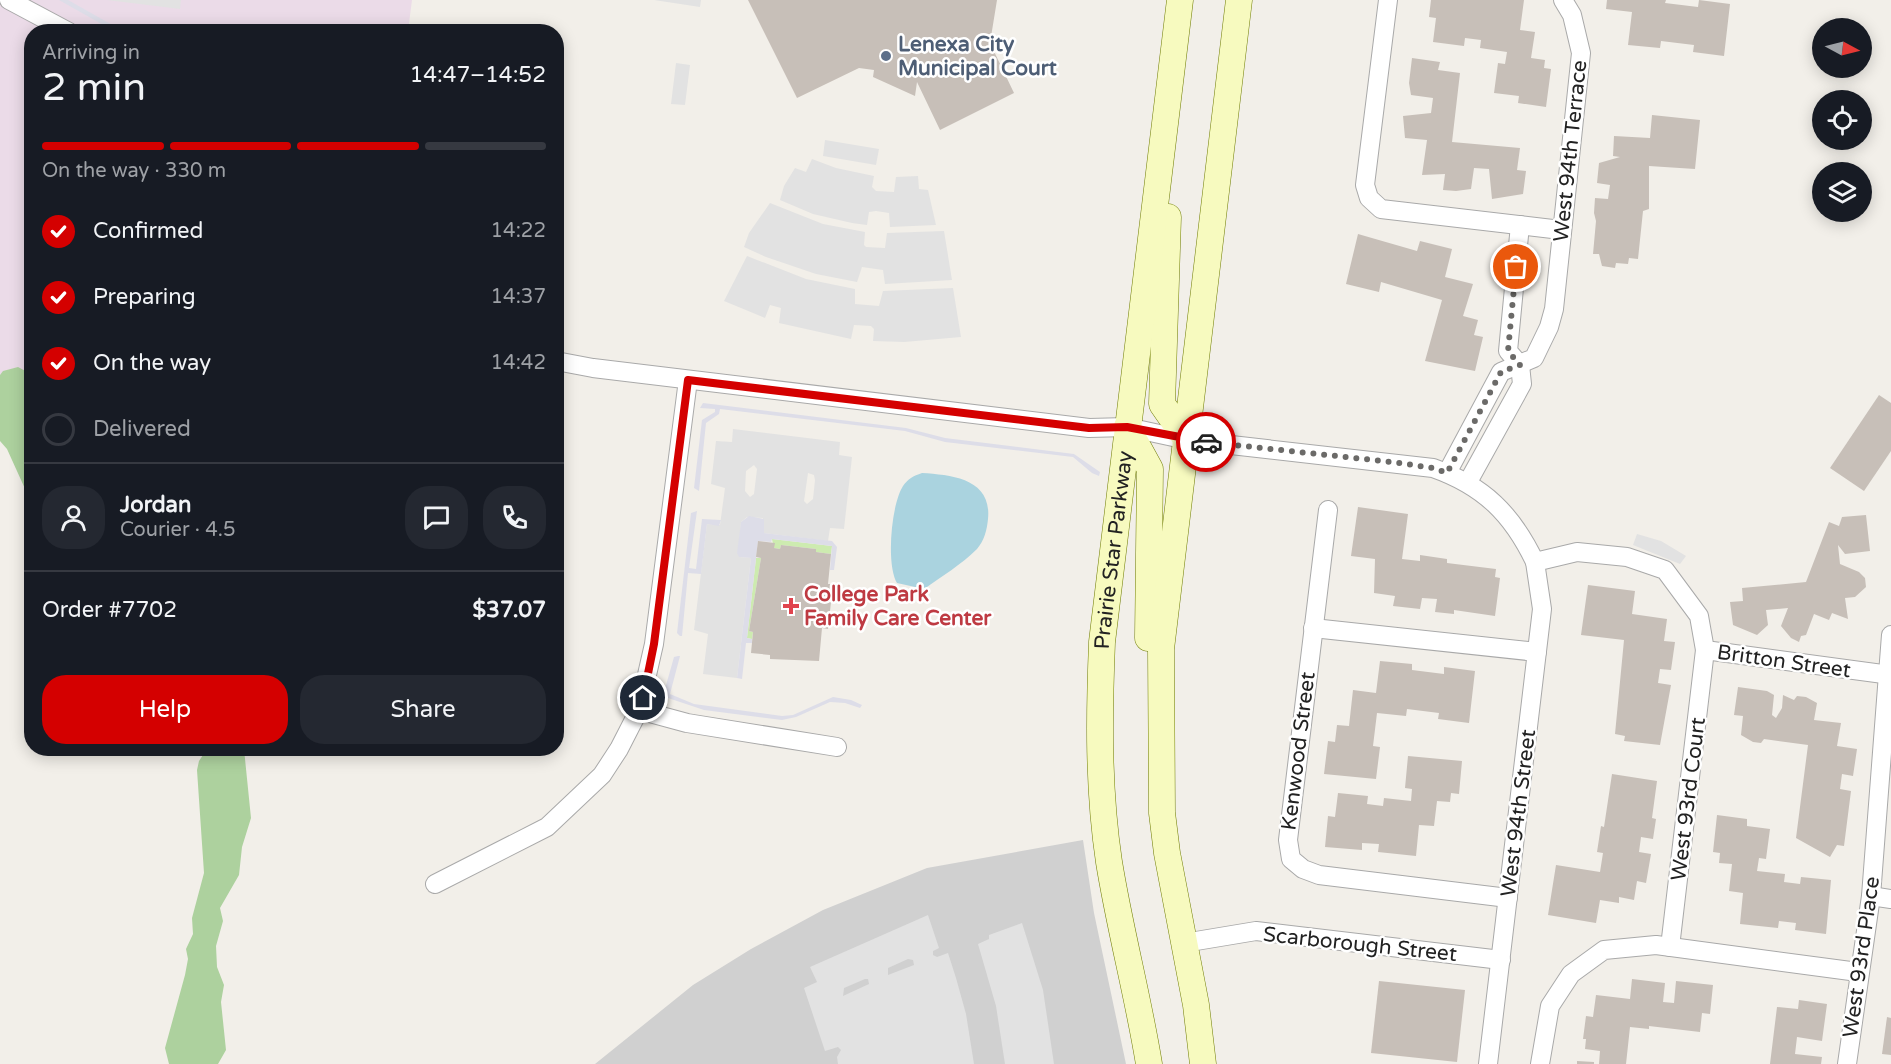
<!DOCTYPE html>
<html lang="en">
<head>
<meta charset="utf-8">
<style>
	:root { --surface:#171b24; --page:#242831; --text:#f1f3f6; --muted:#9ea1a6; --line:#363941; --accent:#d40000 }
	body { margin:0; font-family:"Varela Round",sans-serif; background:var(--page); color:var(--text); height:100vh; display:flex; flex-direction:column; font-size:22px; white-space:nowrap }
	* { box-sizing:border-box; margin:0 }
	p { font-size:20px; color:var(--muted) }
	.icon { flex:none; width:33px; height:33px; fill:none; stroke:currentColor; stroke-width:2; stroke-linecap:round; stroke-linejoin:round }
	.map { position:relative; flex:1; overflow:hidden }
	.panel { position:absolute; left:24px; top:24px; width:540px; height:732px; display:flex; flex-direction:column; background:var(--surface); border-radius:24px; box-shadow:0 3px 15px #0003 }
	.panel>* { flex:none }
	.needle { width:39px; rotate:97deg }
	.tools { position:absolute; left:1812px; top:18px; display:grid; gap:12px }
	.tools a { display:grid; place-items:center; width:60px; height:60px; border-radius:50%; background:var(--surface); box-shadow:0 3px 15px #0003; font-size:30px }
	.pin { position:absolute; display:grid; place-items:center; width:51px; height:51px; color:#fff; margin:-26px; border:3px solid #fff; border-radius:50%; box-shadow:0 2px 6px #0007 }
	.courier { position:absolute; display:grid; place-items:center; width:60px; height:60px; margin:-30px; border:4px solid #d40000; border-radius:50%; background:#fff; color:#222; box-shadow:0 2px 8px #0007 }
	.summary em { font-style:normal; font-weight:600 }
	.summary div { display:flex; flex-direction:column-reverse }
	.summary { display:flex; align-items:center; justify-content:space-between; height:102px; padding:0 18px }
	h1 { font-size:39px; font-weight:600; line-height:45px }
	.bar { display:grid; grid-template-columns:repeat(4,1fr); gap:9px 6px; align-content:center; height:72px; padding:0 18px }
	.bar i { height:8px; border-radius:4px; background:var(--line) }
	.bar .active { background:var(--accent) }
	.bar p { grid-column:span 4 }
	.line { display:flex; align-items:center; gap:15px; padding:0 18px; border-top:2px solid var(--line) }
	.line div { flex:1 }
	.round { display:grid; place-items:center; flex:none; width:63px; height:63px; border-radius:24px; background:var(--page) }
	ol { padding:0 18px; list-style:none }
	li { display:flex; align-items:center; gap:18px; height:66px }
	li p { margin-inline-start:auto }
	li .icon { padding:6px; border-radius:50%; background:var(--accent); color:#fff; stroke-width:4 }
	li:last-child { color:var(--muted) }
	li i { width:33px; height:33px; border:3px solid var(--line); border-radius:50% }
	.button { display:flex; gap:12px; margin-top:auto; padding:12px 18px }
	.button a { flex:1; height:69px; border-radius:24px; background:var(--accent); color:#fff; font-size:24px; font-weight:600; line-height:69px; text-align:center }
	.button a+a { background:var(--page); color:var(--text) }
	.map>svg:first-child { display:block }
</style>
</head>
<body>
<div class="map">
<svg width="1891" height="1064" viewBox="0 0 1891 1064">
	<rect width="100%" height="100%" fill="#f2efe9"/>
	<path fill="#ebdbe8" d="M0,0H412L408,31L32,32L31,399L0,394Z"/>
	<path fill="#d0d0d0" d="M1083,840L1094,913L1126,1064H595L693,985L751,949L823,910L927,868Z"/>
	<g fill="#cdebb0">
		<path d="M772,539L832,546L831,554L816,552V549L781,545L780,549L774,548Z"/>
		<path d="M756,558H761L749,631L753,632L752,639L747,638Z"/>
	</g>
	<g fill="#add19e">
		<path d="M18,367L31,374V502L7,449L0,441V375L3,371Z"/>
		<path d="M207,749H244L251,818L242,847L239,875L220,908L223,921L216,946L217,967L224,985L221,1002L226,1050L218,1064H169L165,1048L185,975L188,959L186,949L193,934L192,918L204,873L197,770L199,761Z"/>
	</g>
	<g fill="#e2e2e2" fill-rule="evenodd">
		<path d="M107,0H181L180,9Z"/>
		<path d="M654,0H701L700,7Z"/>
		<path d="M676,63L690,65L685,105L671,104Z"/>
		<path d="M825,140L879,149L876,165L823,156Z"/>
		<path d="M812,159L836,168L874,176L872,187L876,191L894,192L896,177L918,176L919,189L928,190L936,225L890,227L889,213L876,211L869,212L867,225L852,223L813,214L780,200L784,186L795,168L806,172Z"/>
		<path d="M770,203L823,224L865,232L864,245L866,247L885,248L887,233L944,231L952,280L885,284L883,270L862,267L857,282L816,274L766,257L744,247L749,233Z"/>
		<path d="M747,256L806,279L855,289V304L879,306L883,291L953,288L961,337L904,342L873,341L874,329L871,326L854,325L851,339L779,323L781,308L770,305L765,318L724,301Z"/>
		<path d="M733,429L840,442L839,455L852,457L844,529L830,528L828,541L764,533L763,518L747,517L741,522L739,557L751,558L737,678L703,674L708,634L694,630L707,524L720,525L725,488L711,484L716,441L732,442ZM754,465L757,469L754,494L750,497L745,491L746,471ZM808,473L814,475L815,480L813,499L807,504L804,501Z"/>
		<path d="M1637,534L1661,541L1686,556L1680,564L1633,545Z"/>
		<path d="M928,915L939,948L933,951V955L937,957L948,953L956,978L966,1014L974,1064H838L837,1057L841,1050L838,1047L825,1051L804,988L817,982L810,967ZM908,959L913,960L914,965L888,975V968ZM865,979H868L869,984L843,996L844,988Z"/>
		<path d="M1022,923L1043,990L1054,1064H1005L996,1006L978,944L989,939V935Z"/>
	</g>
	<g fill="#dddde8">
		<path d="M59,0H68L123,31H114Z"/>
		<path d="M703,403L906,428L945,438L1074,454L1100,472L1099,476L1092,473L1073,457L945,442L905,431L720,409L719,414L706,423L699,491L694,488L702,420L715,412V409L700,408Z"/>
		<path d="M697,511L689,568L696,569L702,519L721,520L719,526L707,524L701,574L688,573L682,636H680L677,633L691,513Z"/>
		<path d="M749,516L764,519V533L832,541L837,547L834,570H830L832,546L772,539L771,542L758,541L747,638L752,639V643H746L742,679L737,678L751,558L739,557L737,553L741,522Z"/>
		<path d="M678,656H680L670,694L694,704L782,716L793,715L833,697L851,700L862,705L860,708L845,703L830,702L796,717L782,720L704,710L668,698L667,702L663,696L674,657Z"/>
	</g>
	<path fill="#aad3df" d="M922,473C953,475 992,479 988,519C987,530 984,541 977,549C962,564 941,577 924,589L897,583C886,565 891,505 903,486C908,479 913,476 922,473Z"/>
	<g fill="#c7bfb8">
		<path d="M748,0H997L990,43L1014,93L940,130L917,82L915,96L873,77L874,70L859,68L797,98Z"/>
		<path d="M1431,0H1524L1520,30L1535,32L1531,58L1545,60L1544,68L1551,69L1546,107L1518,103L1519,96L1494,93L1498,63L1505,64L1507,52L1480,48L1481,40L1465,38L1464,46L1433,42L1436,18L1429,17Z"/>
		<path d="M1607,0H1666L1665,3L1698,7L1699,0L1730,4L1724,56L1693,52L1694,45L1661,41L1660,48L1628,45L1632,12L1606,9Z"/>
		<path d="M1412,58L1440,62L1438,70L1460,73L1452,142L1520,148L1517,170L1526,171L1523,194L1492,199L1489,169L1474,168L1471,189L1456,191L1443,190L1445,174L1422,175L1427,140L1405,138L1403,116L1431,113L1433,98L1411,95L1409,83Z"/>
		<path d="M1652,115L1700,120L1695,169L1649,166V209L1643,211L1638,259L1629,258L1628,264L1616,263L1615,268L1602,266L1599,254H1593L1596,221L1594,213L1595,198L1608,199L1610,185L1597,183L1599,163L1620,157L1613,156L1614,136L1650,138Z"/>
		<path d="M1358,234L1417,251L1420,241L1452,249L1445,277L1473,284L1463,316L1478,320L1474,335L1483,337L1475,371L1425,361L1442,300L1381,282L1379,292L1346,284Z"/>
		<path d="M1879,395L1891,403V451L1864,491L1830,468Z"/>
		<path d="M1358,507L1408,514L1402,559L1420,561V555L1447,559V563L1496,569L1495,577L1500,578L1495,616L1454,610V614L1435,612L1437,599L1422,598L1420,609L1393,606L1395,596L1374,593L1375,559L1351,556Z"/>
		<path d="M1866,515L1870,551L1845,554L1838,545L1840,564L1859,572L1865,578L1866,587L1855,597L1845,598L1848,619L1832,613L1829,620L1814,614L1806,635L1801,636L1799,642L1791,638L1781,626L1788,608L1766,610L1768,625L1757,635L1733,625L1730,602L1743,601L1742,588L1806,582L1829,522L1839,526L1842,517Z"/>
		<path d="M758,541L775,543L774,548L780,549L781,545L816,549V552L831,554L828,584H833L828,629L822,628L819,661L770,659V655L751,653L753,632L749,631L761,558L756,557Z"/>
		<path d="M1588,585L1635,591L1632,614L1667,619L1664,641L1675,642L1671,670L1660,669L1658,683L1671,685L1660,745L1624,741L1625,736L1615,734L1624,640L1581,635Z"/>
		<path d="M1380,661L1412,664V670L1444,674V667L1475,671L1469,723L1438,719L1439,713L1407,709L1406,716L1377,713L1373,746L1380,747L1376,779L1324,774L1328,741L1335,742L1337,725L1349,726L1353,690L1376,693Z"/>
		<path d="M1738,687L1767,691L1774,695L1772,715L1776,718L1782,708L1783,695L1794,700L1797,696L1806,697L1817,703L1814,720L1841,723L1837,746L1857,749L1853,776L1842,774L1840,789L1851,791L1844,846L1837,845L1830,857L1796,838L1808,745L1764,739L1761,743L1753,742L1741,735L1743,716L1734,715Z"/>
		<path d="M1408,756L1462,761L1459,794L1451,793L1450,802L1437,801L1434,826L1419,825L1416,856L1378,852L1379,844L1362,843V850L1325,847L1328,816L1335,817L1338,793L1368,796L1367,804L1383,806L1384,798L1411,801L1412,789L1405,788Z"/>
		<path d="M1612,774L1657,781L1652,818L1656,819L1653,839L1641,837L1639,852L1651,854L1646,883L1637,881L1634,900L1619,897V903L1600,900L1596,923L1548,915L1556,865L1600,872L1603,853L1597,852L1601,826L1604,827Z"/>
		<path d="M1717,815L1747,819V826L1770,829L1766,859L1759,858L1757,871L1785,874L1784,882L1800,884L1801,877L1831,880L1826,934L1795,930L1796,923L1779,921L1778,928L1740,924L1743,893L1729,891L1732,864L1719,863L1720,853L1713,852Z"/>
		<path d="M1632,979L1665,983L1663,1002L1674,1003L1676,981L1713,985L1710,1014L1702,1013L1700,1032L1649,1026V1029L1630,1027L1626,1064H1599L1600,1051L1585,1049L1586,1039H1583L1586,1016L1593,1017L1596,995L1630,999Z"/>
		<path d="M1379,981L1465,990L1457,1062L1371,1053Z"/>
		<path d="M1799,1000L1827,1004L1822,1041L1797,1037L1795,1054L1822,1057L1821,1064H1770L1777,1007L1798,1009Z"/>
		<path d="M1887,1017L1891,1018V1055L1882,1054Z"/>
		<path d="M1577,1061L1594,1062V1064H1577Z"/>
	</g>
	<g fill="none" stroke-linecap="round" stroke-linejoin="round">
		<g stroke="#a9a9a9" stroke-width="20">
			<g id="street">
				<path d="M9,0L69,32"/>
				<path d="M1388,0L1365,185L1369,198L1381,209L1561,230"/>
				<path d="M556,361L593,368L1089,428L1127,427L1187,440L1433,468C1484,486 1512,514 1535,562L1577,552L1627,557L1665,570L1699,616L1705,650L1891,675"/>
				<path d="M1447,473L1501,372L1534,358L1549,327L1554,309L1581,53L1572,15L1563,0"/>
				<path d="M1468,482L1522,384L1520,365L1508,351L1520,225"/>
				<path d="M1328,510L1288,840L1291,859L1303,869L1319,875L1508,898"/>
				<path d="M1313,628L1537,652"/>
				<path d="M639,710L687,723L837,747"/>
				<path d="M435,884L547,827L602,775L619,749L639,710L654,644L688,380"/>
				<path d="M1871,896L1891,899"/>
				<path d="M1184,943L1256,931L1501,960"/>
				<path d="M1670,947L1705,650"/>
				<path d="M1488,1064L1542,609L1535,562"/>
				<path d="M1540,1064L1550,1006L1571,974L1604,950L1656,945L1858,972"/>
				<path d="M1847,1064L1871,896L1891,635"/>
			</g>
		</g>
		<g stroke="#707d05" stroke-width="27">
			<g id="secondary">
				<path d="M1168,217L1162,404L1187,440"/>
				<path d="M1127,427L1150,469L1148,638"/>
				<path id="s1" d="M1149,1064C1138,996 1120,930 1109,862C1098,789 1099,716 1102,642L1180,0"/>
				<path d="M1203,1064L1196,1005L1167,853L1162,813L1161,649L1239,0"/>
			</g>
		</g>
		<use href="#street" stroke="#fff" stroke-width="18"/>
		<use href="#secondary" stroke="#f7fabf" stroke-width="26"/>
	</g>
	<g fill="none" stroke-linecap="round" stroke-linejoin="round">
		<path stroke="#6b6a68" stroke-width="6" stroke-dasharray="0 10.8" d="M1206,442L1392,462L1433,468L1447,473L1501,372L1520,365L1508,351L1516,267"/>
		<path stroke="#d40000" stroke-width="8" d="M643,698L654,644L688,380L1089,428L1127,427L1206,442"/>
	</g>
	<circle fill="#5c6f8a" stroke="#fff" stroke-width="2" cx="886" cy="56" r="6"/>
	<path fill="#e0444e" stroke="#fff" stroke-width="2" d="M788 597h6v6h6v6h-6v6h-6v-6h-6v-6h6z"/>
	<g text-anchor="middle" stroke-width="5" stroke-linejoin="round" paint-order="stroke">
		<g font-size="21" font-weight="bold" fill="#4e5e75" stroke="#fff" text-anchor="start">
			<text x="898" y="51">Lenexa City<tspan x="898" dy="24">Municipal Court</tspan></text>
		</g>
		<g font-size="21" fill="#222" stroke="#fff">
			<text transform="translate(1570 151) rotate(-84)" y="7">West 94th Terrace</text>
			<text dy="7" stroke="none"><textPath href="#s1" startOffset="519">Prairie Star Parkway</textPath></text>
			<text transform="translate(1784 661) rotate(8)" y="7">Britton Street</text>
			<text transform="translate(1298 751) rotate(-83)" y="7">Kenwood Street</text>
			<text transform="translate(1688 799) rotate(-83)" y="7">West 93rd Court</text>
			<text transform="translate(1518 813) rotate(-83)" y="7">West 94th Street</text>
			<text transform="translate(1360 944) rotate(6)" y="7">Scarborough Street</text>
			<text transform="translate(1861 957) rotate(-82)" y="7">West 93rd Place</text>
		</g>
		<g font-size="21" font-weight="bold" fill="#be3a42" stroke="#fff" text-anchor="start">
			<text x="804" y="601">College Park<tspan x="804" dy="24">Family Care Center</tspan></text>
		</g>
	</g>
</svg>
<div class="tools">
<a><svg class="needle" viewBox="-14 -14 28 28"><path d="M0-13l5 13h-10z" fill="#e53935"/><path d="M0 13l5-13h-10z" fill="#9ea1a6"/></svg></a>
<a><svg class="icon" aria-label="locate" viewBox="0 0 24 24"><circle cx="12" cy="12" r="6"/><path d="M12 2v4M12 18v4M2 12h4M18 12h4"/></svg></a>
<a><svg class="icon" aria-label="layers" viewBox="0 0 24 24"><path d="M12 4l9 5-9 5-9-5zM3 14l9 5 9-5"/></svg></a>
</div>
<div class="pin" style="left:1516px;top:267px;background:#ea580c"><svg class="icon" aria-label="bag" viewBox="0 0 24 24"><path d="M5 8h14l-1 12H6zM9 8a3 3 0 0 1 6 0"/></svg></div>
<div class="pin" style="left:643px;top:698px;background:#1f2937"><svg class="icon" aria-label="home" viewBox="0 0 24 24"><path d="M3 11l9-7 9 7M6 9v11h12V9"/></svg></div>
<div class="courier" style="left:1206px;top:442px"><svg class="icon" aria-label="car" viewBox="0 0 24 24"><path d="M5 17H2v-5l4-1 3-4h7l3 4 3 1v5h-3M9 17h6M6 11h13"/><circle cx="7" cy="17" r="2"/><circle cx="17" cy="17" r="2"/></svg></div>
<section class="panel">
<div class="summary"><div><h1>2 min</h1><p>Arriving in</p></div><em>14:47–14:52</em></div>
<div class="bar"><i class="active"></i><i class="active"></i><i class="active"></i><i></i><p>On the way · 330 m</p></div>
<ol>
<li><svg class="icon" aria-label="check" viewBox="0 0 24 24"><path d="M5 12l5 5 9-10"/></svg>Confirmed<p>14:22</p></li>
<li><svg class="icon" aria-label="check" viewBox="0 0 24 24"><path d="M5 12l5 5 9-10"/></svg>Preparing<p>14:37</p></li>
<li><svg class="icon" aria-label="check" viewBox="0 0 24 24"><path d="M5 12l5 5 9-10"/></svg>On the way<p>14:42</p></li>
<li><i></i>Delivered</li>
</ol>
<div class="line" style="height:108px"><a class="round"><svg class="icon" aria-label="person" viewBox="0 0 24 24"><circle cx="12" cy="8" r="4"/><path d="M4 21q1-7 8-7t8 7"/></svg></a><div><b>Jordan</b><p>Courier · 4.5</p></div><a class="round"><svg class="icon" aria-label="chat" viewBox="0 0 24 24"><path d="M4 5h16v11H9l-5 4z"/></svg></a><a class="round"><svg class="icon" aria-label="phone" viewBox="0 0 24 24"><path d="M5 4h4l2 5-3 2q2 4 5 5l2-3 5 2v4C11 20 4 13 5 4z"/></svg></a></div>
<div class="line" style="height:78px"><div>Order #7702</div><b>$37.07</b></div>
<div class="button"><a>Help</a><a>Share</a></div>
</section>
</div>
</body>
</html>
